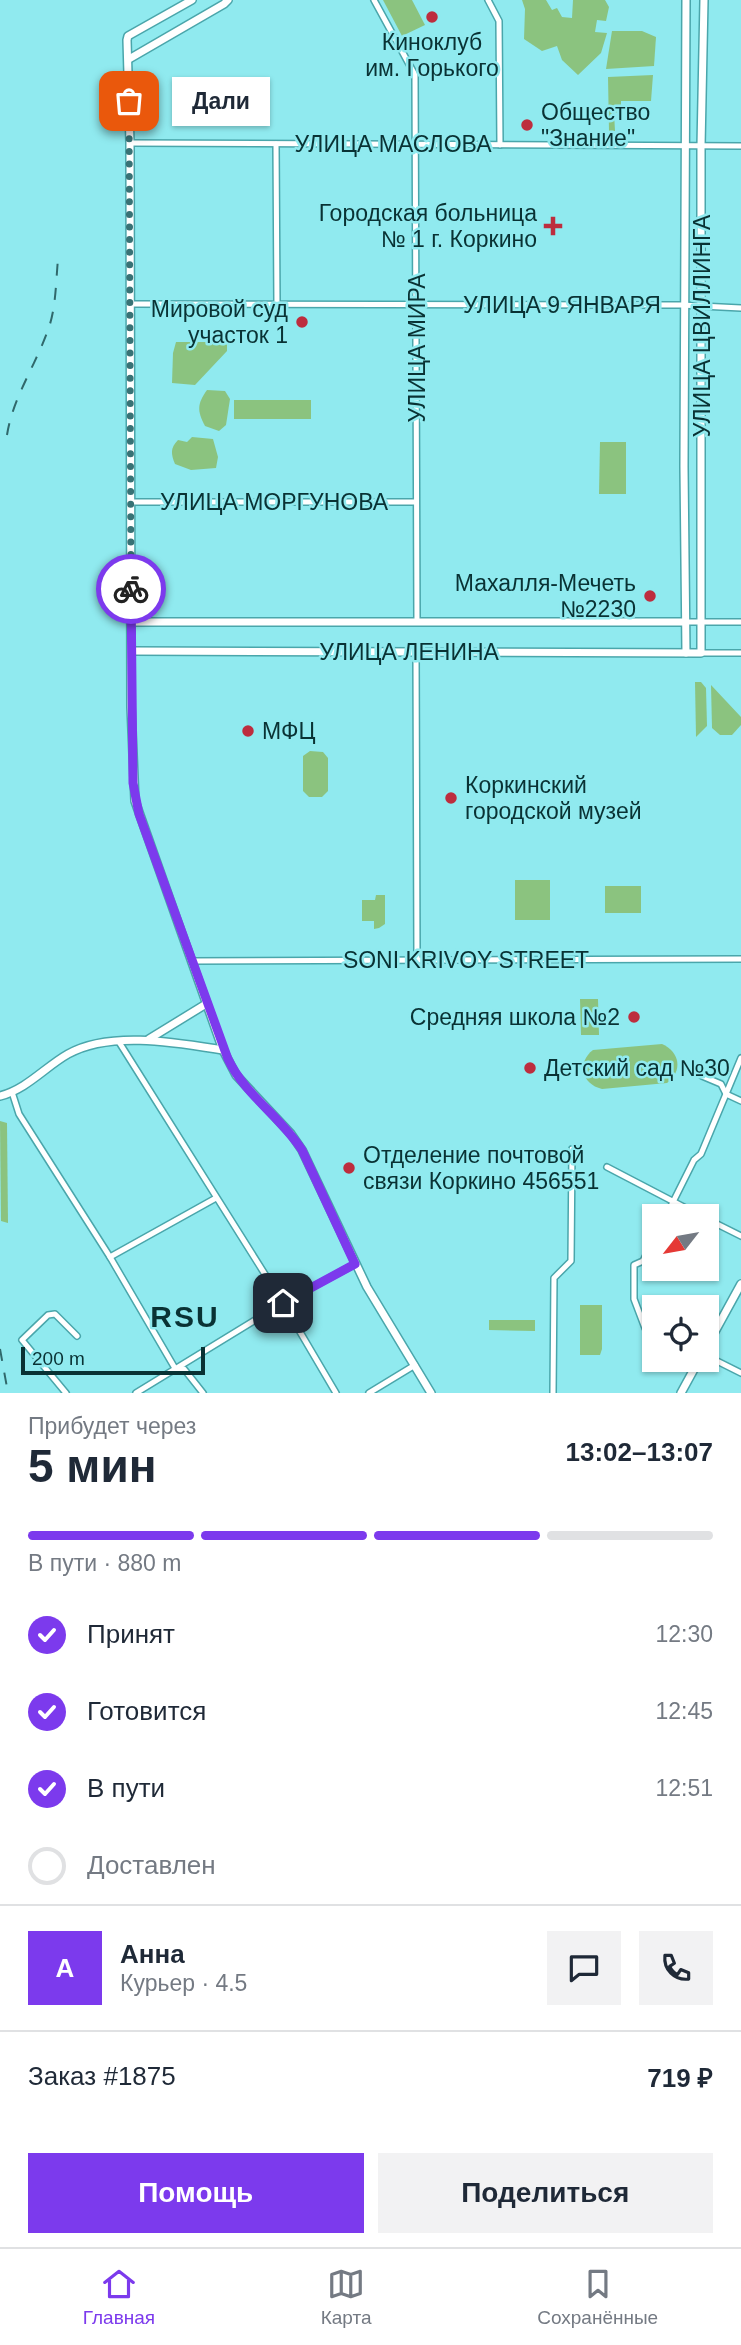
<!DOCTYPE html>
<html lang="ru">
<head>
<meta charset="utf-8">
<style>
	:root { --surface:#fff; --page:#f2f2f3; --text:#1f2937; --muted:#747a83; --line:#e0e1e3; --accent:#7c3aed }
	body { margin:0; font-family:Arial,sans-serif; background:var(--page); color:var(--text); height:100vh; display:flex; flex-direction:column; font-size:26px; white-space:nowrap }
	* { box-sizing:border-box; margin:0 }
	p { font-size:23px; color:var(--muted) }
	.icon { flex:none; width:38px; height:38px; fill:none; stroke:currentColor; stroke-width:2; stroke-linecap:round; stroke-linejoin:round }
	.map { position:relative; height:1393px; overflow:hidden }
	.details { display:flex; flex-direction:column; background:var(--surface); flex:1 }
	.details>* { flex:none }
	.needle { width:46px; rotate:239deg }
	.buttons { position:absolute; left:642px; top:1204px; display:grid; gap:14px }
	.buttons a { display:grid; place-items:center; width:77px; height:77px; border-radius:0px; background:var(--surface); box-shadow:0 2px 5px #0004; font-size:35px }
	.scale { position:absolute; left:21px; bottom:18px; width:184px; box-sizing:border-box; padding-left:7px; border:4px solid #093234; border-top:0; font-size:19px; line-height:24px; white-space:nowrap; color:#093234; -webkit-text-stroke:5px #90eaef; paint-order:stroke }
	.pin { position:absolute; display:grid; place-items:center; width:60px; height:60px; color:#fff; margin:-30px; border-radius:14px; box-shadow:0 4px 10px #0006 }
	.courier { position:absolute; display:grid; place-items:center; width:70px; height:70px; margin:-35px; border:5px solid #7c3aed; border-radius:50%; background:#fff; color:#222; box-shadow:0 2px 9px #0007 }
	.bubble { position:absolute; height:49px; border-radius:0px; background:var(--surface); box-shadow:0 2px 5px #0004; font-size:23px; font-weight:700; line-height:49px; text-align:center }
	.headline em { font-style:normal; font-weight:700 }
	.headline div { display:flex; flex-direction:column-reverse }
	.headline { display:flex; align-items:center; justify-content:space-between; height:119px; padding:0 28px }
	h1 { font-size:46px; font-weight:700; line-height:52px }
	.bar { display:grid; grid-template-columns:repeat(4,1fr); gap:10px 7px; align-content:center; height:84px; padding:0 28px }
	.bar i { height:9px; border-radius:5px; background:var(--line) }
	.bar .on { background:var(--accent) }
	.bar p { grid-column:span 4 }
	.line { display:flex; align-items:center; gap:18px; padding:0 28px; border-top:2px solid var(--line) }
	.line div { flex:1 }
	.round { display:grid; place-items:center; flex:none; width:74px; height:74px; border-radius:0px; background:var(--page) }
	ol { padding:0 28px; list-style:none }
	li { display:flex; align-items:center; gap:21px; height:77px }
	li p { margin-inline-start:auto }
	li .icon { padding:7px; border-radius:50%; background:var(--accent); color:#fff; stroke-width:4 }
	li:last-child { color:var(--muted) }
	li i { width:38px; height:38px; border:4px solid var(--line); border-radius:50% }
	.cta { display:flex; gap:14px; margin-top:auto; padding:14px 28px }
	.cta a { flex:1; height:80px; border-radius:0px; background:var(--accent); color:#fff; font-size:28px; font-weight:700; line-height:80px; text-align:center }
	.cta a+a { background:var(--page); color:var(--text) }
	.tab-bar { display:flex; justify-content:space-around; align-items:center; height:98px; border-top:2px solid var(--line); background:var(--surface); font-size:19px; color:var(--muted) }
	.tab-bar a { display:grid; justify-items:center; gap:4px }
	.tab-bar .on { color:var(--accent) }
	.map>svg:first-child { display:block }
</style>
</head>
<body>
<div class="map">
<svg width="741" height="1393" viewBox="0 0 741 1393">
	<rect width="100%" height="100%" fill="#90eaef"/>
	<g fill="#8bc37f">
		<path d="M383,0H412L425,25L402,36Z"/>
		<path d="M522,0H546L552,10L557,8L562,17L572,18L573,0H605L609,7L606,21L597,20L595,32L607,33L601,53L578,75L562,60L557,46L542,51L524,39L525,9Z"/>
		<path d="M612,31H642L656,37L654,66L606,69Z"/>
		<path d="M653,75L651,101H621V112L614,113L615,131H609L608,77Z"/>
		<path d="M176,342H227V351L195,385L172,383L173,353Z"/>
		<path d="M207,390L225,391L230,399L226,425L219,431L205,426C197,411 197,404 207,390Z"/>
		<rect x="234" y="400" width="77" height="19"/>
		<path d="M192,437L213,439L218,457L216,468L191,470L175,464C171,454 170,448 178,440L187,442Z"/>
		<path d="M600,442H626V494H599Z"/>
		<path d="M695,682H701L706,688L707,726L696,737Z"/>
		<path d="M711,685L741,717V725L732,735H720L712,728Z"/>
		<path d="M310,751L323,752L328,758V791L322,797H309L303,791V756Z"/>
		<rect x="515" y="880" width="35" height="40"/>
		<rect x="605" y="886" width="36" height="27"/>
		<path d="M376,895H385V924L379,928L374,929V921H362V900H375Z"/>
		<path d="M580,999H598L599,1035H581Z"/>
		<path d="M662,1044C680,1052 683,1071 667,1083L602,1089C581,1084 577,1062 593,1050Z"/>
		<path d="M0,1121L7,1123L8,1223L1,1221Z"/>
		<path d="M580,1305H602V1349L600,1355H580Z"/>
		<path d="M489,1320H535V1331L489,1330Z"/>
	</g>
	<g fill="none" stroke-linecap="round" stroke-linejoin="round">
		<g stroke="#4aa6ab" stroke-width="8">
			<g id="street">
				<path d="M374,0L415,75L417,621"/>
				<path d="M488,0L499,21L500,145"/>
				<path d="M130,143L741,146"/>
				<path d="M276,144L277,305"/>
				<path d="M130,304L681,305L741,308"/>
				<path d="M131,502H416"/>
				<path d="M685,622H741"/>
				<path d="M416,652L417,960"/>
				<path d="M701,653H741"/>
				<path d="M191,961L741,959"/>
				<path d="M119,1042L283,1303L336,1393"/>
				<path d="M702,1076L721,1084L726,1094L741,1101"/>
				<path d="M12,1092L19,1114L110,1257L176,1370L184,1369L203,1393"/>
				<path d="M607,1167L701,1216"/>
				<path d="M666,1216L694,1160L701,1154L741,1058"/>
				<path d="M707,1219L741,1236"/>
				<path d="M654,1239L643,1261L634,1265V1299L645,1328L654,1333"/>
				<path d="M110,1257L216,1198"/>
				<path d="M707,1356L741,1373"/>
				<path d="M66,1393L22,1340L48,1315L55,1314L77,1336"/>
				<path d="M136,1393L283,1303L355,1264"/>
				<path d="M369,1393L415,1365"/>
				<path d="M553,1393L554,1278L571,1261L572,1149"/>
			</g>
		</g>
		<g stroke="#4aa6ab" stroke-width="10">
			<g id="secondary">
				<path d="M192,0L128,36L127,40L130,143L131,707L135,801L223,1050L236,1075L291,1134L302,1150L367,1287L431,1393"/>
				<path d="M686,0L684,467L686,653"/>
				<path d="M129,59L224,4L228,0"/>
				<path d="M132,622H685"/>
				<path d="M132,651L701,653V146L704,0"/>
				<path d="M149,1039L206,1004"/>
				<path d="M0,1096C27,1089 45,1067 68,1054C110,1030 179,1043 223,1050"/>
				<path d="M707,1346L741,1284"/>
				<path d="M681,1393L699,1360"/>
			</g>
		</g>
		<use href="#street" stroke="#fff" stroke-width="5"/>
		<use href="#secondary" stroke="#fff" stroke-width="7"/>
		<g stroke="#30686b" stroke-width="2" stroke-dasharray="12 12" stroke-linecap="butt">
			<path d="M7,435C13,396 38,362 50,324C56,304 56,280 58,259"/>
			<path d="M0,1349L8,1393"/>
		</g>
	</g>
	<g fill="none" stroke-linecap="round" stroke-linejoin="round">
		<path stroke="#387275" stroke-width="7" stroke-dasharray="0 12.6" d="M129,101L131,589"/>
		<path stroke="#7c3aed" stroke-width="9" d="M131,589L133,783L139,814L228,1059C245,1095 280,1116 302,1150L355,1264L283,1303"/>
	</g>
	<g fill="#bd2d3e" stroke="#90eaef" stroke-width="2.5">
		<circle cx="432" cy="17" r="7"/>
		<circle cx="527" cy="125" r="7"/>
		<path d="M549.5 215.5h7v7h7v7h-7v7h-7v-7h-7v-7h7z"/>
		<circle cx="302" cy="322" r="7"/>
		<circle cx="650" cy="596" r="7"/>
		<circle cx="248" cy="731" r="7"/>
		<circle cx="451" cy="798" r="7"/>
		<circle cx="634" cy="1017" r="7"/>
		<circle cx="530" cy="1068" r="7"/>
		<circle cx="349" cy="1168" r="7"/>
	</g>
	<g text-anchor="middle" stroke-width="5" stroke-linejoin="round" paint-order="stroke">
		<g font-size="23" fill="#093234" stroke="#90eaef" text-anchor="start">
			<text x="432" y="50" text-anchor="middle">Киноклуб<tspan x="432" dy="26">им. Горького</tspan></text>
			<text x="541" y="120">Общество<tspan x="541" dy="26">"Знание"</tspan></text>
			<text x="537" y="221" text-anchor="end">Городская больница<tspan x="537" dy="26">№ 1 г. Коркино</tspan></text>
			<text x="288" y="317" text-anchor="end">Мировой суд<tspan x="288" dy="26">участок 1</tspan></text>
			<text x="636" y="591" text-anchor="end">Махалля-Мечеть<tspan x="636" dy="26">№2230</tspan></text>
			<text x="262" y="739">МФЦ</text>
			<text x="465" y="793">Коркинский<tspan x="465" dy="26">городской музей</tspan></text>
			<text x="620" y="1025" text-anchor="end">Средняя школа №2</text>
			<text x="544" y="1076">Детский сад №30</text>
			<text x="363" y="1163">Отделение почтовой<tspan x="363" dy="26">связи Коркино 456551</tspan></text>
		</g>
		<g font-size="23" fill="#093234" stroke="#90eaef">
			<text x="393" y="152">УЛИЦА МАСЛОВА</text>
			<text x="562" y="313">УЛИЦА 9 ЯНВАРЯ</text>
			<text transform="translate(702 326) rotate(-90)" y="8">УЛИЦА ЦВИЛЛИНГА</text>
			<text transform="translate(417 348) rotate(-90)" y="8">УЛИЦА МИРА</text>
			<text x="274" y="510">УЛИЦА МОРГУНОВА</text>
			<text x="409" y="660">УЛИЦА ЛЕНИНА</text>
			<text x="466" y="968">SONI KRIVOY STREET</text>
		</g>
		<g font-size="30" font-weight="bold" letter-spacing="2" fill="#093234" stroke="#90eaef">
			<text x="185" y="1327">RSU</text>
		</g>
	</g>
</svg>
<div class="buttons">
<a><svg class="needle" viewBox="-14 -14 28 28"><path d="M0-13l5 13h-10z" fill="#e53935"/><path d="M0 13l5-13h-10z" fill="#747a83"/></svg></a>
<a><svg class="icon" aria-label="locate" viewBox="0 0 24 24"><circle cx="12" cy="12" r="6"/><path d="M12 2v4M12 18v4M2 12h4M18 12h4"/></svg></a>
</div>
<div class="scale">200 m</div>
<div class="pin" style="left:129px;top:101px;background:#ea580c"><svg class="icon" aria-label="bag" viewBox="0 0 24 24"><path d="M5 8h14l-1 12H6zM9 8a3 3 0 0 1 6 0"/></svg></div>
<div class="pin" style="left:283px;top:1303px;background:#1f2937"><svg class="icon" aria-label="home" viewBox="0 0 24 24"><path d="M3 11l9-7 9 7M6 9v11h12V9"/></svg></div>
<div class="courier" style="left:131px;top:589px"><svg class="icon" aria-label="bike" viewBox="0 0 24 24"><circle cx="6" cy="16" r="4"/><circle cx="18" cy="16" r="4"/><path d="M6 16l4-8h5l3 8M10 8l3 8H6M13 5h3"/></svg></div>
<div class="bubble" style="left:172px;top:77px;width:98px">Дали</div>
</div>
<section class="details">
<div class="headline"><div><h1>5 мин</h1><p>Прибудет через</p></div><em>13:02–13:07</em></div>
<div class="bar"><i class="on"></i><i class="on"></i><i class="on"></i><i></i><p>В пути · 880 m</p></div>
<ol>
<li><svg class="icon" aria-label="check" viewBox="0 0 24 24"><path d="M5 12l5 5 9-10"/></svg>Принят<p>12:30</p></li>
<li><svg class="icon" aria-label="check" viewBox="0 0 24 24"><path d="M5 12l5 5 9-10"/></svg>Готовится<p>12:45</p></li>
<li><svg class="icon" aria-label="check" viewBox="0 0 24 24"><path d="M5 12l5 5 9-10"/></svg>В пути<p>12:51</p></li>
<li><i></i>Доставлен</li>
</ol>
<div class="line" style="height:126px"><b class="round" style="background:var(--accent);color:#fff">А</b><div><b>Анна</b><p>Курьер · 4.5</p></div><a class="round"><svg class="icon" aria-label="chat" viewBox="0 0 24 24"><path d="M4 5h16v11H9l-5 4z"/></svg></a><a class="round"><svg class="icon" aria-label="phone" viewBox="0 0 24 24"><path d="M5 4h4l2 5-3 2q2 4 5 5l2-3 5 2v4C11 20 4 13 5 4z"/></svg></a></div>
<div class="line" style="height:91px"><div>Заказ #1875</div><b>719 ₽</b></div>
<div class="cta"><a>Помощь</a><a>Поделиться</a></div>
</section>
<nav class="tab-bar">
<a class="on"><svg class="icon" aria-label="home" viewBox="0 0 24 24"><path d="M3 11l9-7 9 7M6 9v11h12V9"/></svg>Главная</a>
<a><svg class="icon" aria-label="map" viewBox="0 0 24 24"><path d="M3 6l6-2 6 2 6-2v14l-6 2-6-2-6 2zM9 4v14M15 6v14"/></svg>Карта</a>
<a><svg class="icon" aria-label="saved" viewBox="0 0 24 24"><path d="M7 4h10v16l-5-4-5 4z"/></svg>Сохранённые</a>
</nav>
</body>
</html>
